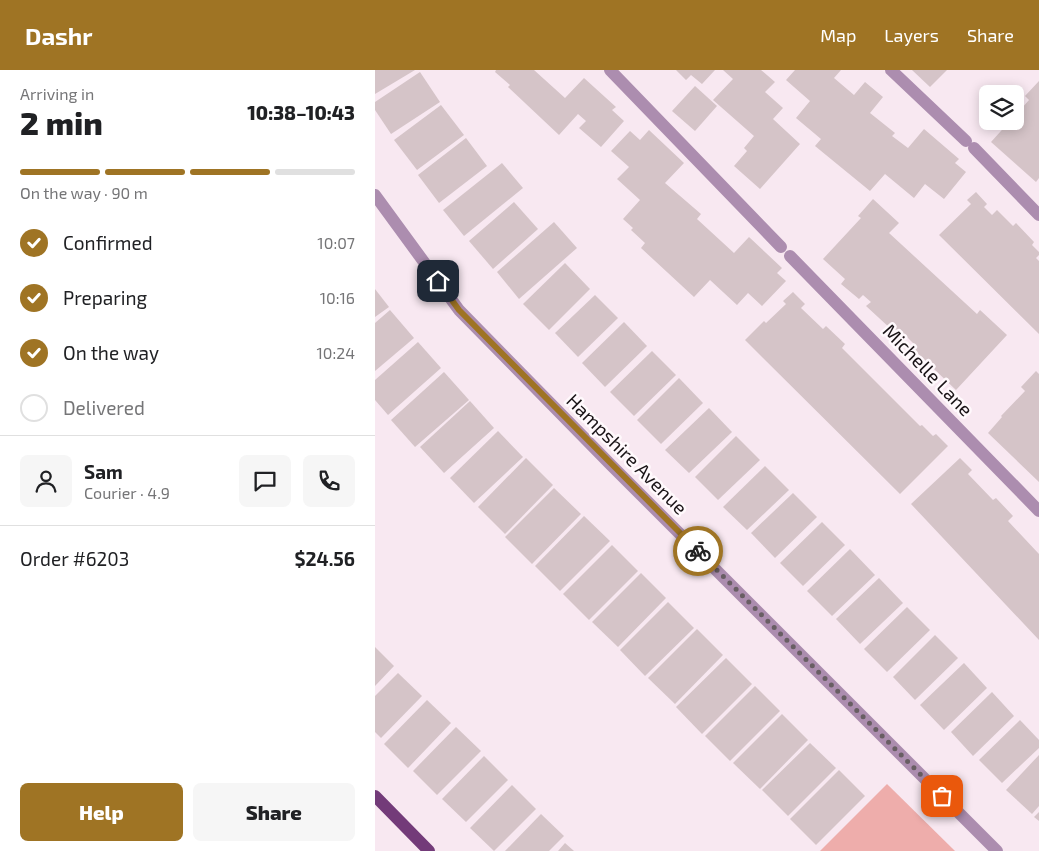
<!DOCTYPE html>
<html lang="en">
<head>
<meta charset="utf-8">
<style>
	:root { --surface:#fff; --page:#f6f6f6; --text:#202124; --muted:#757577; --line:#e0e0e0; --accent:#9f7424 }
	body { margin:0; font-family:"Exo 2",sans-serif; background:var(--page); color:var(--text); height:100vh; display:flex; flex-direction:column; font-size:19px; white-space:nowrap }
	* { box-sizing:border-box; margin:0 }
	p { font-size:16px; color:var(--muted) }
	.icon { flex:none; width:28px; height:28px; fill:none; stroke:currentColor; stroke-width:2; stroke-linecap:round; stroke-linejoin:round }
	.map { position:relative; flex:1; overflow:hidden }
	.drawer { display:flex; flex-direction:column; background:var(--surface); width:375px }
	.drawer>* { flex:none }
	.fabs { position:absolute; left:604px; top:15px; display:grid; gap:10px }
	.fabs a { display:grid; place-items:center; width:45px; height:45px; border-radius:8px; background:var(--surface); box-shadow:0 2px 12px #0003; font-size:25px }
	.pin { position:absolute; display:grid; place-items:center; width:42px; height:42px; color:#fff; margin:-21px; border-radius:10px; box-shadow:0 2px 8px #0006 }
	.courier { position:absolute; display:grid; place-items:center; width:50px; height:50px; margin:-25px; border:4px solid #9f7424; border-radius:50%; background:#fff; color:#222; box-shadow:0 1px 6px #0007 }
	.headline em { font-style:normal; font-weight:800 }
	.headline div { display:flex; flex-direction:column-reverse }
	.headline { display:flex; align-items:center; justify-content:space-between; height:85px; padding:0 20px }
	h1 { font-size:32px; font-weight:800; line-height:38px }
	.bar { display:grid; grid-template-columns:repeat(4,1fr); gap:8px 5px; align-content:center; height:60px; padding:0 20px }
	.bar i { height:6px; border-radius:4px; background:var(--line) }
	.bar .current { background:var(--accent) }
	.bar p { grid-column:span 4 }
	.line { display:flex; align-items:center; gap:12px; padding:0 20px; border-top:1px solid var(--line) }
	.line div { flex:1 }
	.round { display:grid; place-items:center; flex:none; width:52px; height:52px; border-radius:8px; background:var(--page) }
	ol { padding:0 20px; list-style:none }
	li { display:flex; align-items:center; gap:15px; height:55px }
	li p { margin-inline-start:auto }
	li .icon { padding:5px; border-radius:50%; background:var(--accent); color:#fff; stroke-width:4 }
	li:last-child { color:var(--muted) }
	li i { width:28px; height:28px; border:2px solid var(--line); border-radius:50% }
	.primary-button { display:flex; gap:10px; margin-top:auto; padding:10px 20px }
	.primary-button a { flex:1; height:58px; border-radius:8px; background:var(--accent); color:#fff; font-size:20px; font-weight:800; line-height:58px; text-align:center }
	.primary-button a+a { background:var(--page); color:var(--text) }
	header { display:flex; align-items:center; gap:30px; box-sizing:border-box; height:70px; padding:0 25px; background:var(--accent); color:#fff }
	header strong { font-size:24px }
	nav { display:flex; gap:28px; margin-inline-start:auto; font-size:18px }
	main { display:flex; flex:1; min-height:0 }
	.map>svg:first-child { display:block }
</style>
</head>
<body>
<header>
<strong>Dashr</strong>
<nav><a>Map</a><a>Layers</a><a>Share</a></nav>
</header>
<main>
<section class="drawer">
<div class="headline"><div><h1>2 min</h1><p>Arriving in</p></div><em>10:38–10:43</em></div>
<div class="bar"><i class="current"></i><i class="current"></i><i class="current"></i><i></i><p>On the way · 90 m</p></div>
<ol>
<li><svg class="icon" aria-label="check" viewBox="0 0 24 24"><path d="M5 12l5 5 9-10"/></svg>Confirmed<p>10:07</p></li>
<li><svg class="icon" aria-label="check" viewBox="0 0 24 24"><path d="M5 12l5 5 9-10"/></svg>Preparing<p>10:16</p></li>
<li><svg class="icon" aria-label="check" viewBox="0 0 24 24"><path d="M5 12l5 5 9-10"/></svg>On the way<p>10:24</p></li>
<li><i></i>Delivered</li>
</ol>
<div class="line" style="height:90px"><a class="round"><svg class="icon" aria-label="person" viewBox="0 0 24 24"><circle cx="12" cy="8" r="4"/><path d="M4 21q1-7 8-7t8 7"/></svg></a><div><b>Sam</b><p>Courier · 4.9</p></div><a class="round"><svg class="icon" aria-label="chat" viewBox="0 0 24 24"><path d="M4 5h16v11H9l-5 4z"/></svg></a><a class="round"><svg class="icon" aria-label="phone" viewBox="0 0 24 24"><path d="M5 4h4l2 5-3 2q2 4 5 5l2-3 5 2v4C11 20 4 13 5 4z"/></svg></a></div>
<div class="line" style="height:65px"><div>Order #6203</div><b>$24.56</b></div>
<div class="primary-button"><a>Help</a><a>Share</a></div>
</section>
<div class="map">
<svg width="664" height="781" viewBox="0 0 664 781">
	<rect width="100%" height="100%" fill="#f8e8f1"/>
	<path fill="#eeadab" d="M512,714L580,781H445Z"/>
	<g fill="#d5c4c8">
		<path d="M0,0H40L0,24Z"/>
		<path d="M121,0H159L190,28L209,8L241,37L237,40L249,51L226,77L204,58L211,51L203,44L184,65L133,17L135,15L120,2Z"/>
		<path d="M301,0H340L327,14L316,5L311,10Z"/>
		<path d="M348,0H386L400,12L390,22L408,38L398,49L425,74L385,119L359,96L372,81L369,78L379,66L338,30L358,9Z"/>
		<path d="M420,0H466L459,8L479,25L490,12L508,27L495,43L520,63L517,66L533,78L549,59L584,89L580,93L591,102L569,129L550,114L539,128L510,104L495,121L440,76L446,69L421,48L435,31L411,10Z"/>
		<path d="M537,0H572L555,17Z"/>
		<path d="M45,2L65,32L16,64L0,40V32Z"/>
		<path d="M664,11V108L661,112L616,72L635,51H640V46L654,30L650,26Z"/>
		<path d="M320,16L342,36L320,61L297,41Z"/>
		<path d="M66,35L89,65L42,100L19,70Z"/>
		<path d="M274,60L309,93L290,113L326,144L322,149L359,183L374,167L407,198L402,203L411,211L387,236L373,223L362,235L335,210L319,227L266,178L270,173L256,160L258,158L248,149L265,130L242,109L254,97L236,81L255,61L265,70Z"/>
		<path d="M91,68L112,96L64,133L43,105Z"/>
		<path d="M127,93L148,118L89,166L68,140Z"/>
		<path d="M601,122L612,134L609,137L617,145L622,140L638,156L641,153L659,172L657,175L664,182V185L661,188L664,191V264L564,165L596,134L592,130Z"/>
		<path d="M498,129L524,153L514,163L602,244L605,240L632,265L581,320L537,278L540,275L532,267L529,271L491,236L496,232L488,225L484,229L466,214L470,209L448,189L486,148L483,146Z"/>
		<path d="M139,132L163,159L118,199L94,171Z"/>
		<path d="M179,152L202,178L144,229L122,202Z"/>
		<path d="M190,193L215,219L174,260L148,234Z"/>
		<path d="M0,219L14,237L0,247Z"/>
		<path d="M418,222L430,234L426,238L448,259L451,256L470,274L467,278L545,356L547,355L558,366L561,364L573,376L525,424L370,270L389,251L391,253L411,234L408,231Z"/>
		<path d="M220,225L243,248L203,287L180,263Z"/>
		<path d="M15,240L39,268L0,301V253Z"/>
		<path d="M249,252L272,276L230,317L207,293Z"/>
		<path d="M43,272L66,298L13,345L0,330V310Z"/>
		<path d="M277,281L301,305L259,346L235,322Z"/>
		<path d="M661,301L664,304V412L613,363L627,347L626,346L650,321L646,317Z"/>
		<path d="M69,302L94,330L40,377L16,350Z"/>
		<path d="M304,308L328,333L286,374L262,350Z"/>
		<path d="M95,331L119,358L69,403L45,377Z"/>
		<path d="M334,338L357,362L314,403L290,380Z"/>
		<path d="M123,361L148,387L99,433L75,408Z"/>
		<path d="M361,366L385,390L343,430L320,407Z"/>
		<path d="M151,388L178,415L130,464L103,437Z"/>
		<path d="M585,388L597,400L593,404L618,430L621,428L638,446L633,451L664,484V570L536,434Z"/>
		<path d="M390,396L414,420L372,460L348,437Z"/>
		<path d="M179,418L206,444L157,494L130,467Z"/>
		<path d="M418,423L442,447L400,488L376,463Z"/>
		<path d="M209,446L235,471L185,521L160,496Z"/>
		<path d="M447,452L470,475L428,516L405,493Z"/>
		<path d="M237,475L263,501L214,550L188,524Z"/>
		<path d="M475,479L500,505L457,546L432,521Z"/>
		<path d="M266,503L291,528L243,577L217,552Z"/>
		<path d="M504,508L528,533L485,574L461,549Z"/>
		<path d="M293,532L319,558L270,606L245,580Z"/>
		<path d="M532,537L555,560L512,602L489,579Z"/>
		<path d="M322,559L348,585L300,634L273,608Z"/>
		<path d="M560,565L583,588L540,630L518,607Z"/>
		<path d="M0,577L19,596L0,616Z"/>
		<path d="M351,588L377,614L327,664L301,637Z"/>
		<path d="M589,593L612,618L569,660L545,635Z"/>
		<path d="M23,603L47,626L6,668L0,662V626Z"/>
		<path d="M380,616L405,641L355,691L330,666Z"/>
		<path d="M617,622L639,646L598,686L576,662Z"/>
		<path d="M52,630L76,653L33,698L9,674Z"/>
		<path d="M407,644L433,670L385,719L358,693Z"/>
		<path d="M645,650L664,670V678L627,713L604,690Z"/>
		<path d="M81,657L106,681L62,725L38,701Z"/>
		<path d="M435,673L461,698L413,746L387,720Z"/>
		<path d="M664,685V736L657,744L631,720Z"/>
		<path d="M109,686L133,710L91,752L67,729Z"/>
		<path d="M464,700L490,726L441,775L415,749Z"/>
		<path d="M137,715L161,739L119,781L95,758Z"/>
		<path d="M664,742V751L659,747Z"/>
		<path d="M166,744L189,766L174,781H130Z"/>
		<path d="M190,773L199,781H183Z"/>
	</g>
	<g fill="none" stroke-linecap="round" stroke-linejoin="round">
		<g stroke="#ac8daf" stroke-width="12">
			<path d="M235,0L406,177"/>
			<path d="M516,0L591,71"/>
			<path d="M599,78L664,145"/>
			<path d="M0,125L84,240L236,395L622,781"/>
			<path d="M415,186L664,441"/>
		</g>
		<path stroke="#733b79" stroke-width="12" d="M0,726L54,781"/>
	</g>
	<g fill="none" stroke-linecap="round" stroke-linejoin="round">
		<path stroke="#685e63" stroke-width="5" stroke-dasharray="0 9" d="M323,481L567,726"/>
		<path stroke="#9f7424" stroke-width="6" d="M63,211L84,240L323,481"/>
	</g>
	<g text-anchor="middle" stroke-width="5" stroke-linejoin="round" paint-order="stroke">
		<g font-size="19" fill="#1a1417" stroke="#fff9fc">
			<text transform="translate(553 300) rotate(46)" y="7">Michelle Lane</text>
			<text transform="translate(252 384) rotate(45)" y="7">Hampshire Avenue</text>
		</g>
	</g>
</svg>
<div class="fabs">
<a><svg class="icon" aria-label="layers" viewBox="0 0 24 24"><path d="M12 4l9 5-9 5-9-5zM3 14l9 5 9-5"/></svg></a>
</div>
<div class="pin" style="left:567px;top:726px;background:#ea580c"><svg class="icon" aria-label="bag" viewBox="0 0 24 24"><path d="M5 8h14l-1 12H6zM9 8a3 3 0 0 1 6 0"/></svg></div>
<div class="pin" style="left:63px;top:211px;background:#1f2937"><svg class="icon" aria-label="home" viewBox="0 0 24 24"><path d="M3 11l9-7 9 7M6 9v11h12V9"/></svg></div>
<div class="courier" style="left:323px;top:481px"><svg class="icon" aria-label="bike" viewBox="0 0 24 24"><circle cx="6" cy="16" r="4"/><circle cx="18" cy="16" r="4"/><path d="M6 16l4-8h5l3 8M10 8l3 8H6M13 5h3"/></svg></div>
</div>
</main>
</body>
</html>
